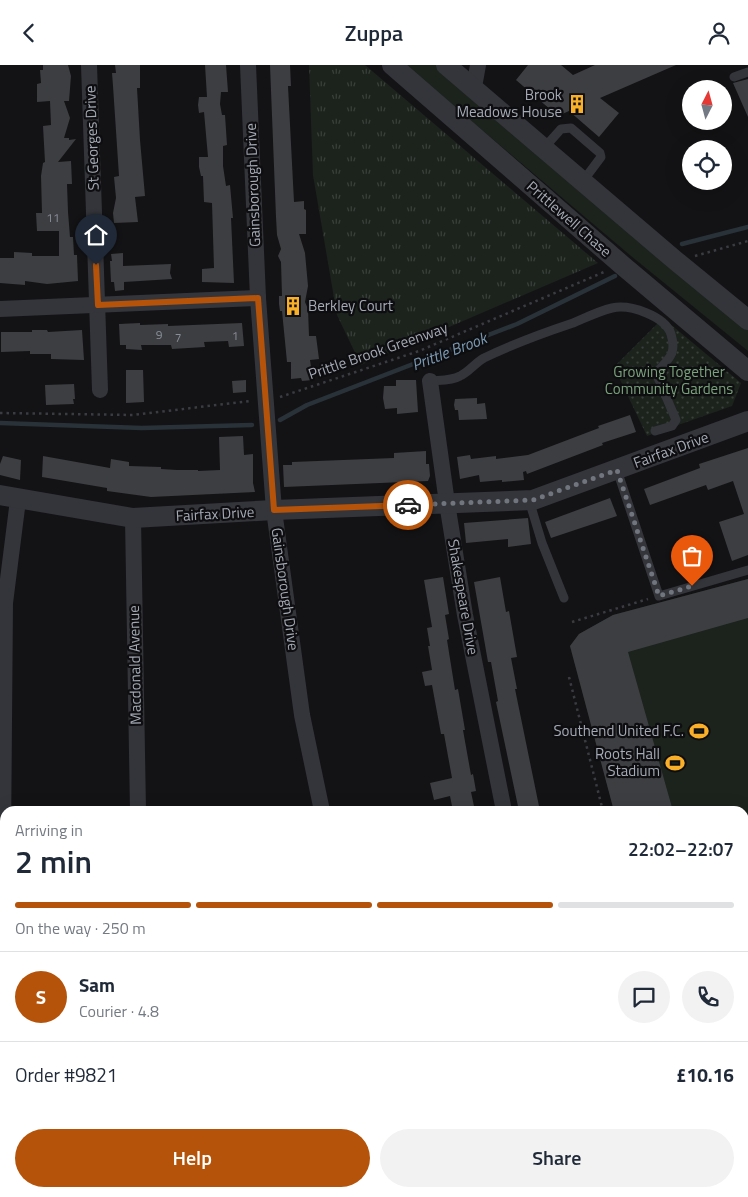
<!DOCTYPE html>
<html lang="en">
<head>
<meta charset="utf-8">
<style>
	:root { --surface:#fff; --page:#f2f2f3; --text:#1f2937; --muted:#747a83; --line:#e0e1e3; --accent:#b45309 }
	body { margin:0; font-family:"Titillium Web",sans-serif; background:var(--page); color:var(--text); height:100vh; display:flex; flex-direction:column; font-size:19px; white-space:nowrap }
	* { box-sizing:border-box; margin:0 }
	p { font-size:16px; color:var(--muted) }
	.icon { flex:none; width:28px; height:28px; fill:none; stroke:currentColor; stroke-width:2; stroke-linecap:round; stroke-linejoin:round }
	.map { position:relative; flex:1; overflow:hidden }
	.drawer { position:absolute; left:0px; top:741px; width:749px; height:391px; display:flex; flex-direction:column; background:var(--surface); border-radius:15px 15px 0 0; box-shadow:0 5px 20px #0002 }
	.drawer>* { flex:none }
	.needle { width:32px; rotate:6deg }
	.tools { position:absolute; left:682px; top:15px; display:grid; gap:10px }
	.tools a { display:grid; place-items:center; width:50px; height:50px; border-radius:50%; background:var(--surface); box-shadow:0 5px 20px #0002; font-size:25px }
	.pin { position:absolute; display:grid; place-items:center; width:42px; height:42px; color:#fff; margin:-51px -21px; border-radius:50% 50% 50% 0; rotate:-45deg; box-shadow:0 0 5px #0007 }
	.pin .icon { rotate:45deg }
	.courier { position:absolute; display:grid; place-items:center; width:50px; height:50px; margin:-25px; border:4px solid #b45309; border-radius:50%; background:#fff; color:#222; box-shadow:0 1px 6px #0007 }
	.head em { font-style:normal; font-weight:600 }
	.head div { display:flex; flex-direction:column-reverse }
	.head { display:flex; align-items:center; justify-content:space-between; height:85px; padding:0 15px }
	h1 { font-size:32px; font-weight:600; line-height:38px }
	.bar { display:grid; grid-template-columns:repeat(4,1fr); gap:8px 5px; align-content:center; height:60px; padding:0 15px }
	.bar i { height:6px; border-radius:4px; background:var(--line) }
	.bar .active { background:var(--accent) }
	.bar p { grid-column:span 4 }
	.line { display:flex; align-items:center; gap:12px; padding:0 15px; border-top:1px solid var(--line) }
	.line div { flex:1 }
	.round { display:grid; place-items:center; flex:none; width:52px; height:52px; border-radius:26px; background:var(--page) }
	.action { display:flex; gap:10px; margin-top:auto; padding:10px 15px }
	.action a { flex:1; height:58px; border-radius:30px; background:var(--accent); color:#fff; font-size:20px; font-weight:600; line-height:58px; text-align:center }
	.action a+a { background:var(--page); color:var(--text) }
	header { display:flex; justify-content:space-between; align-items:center; height:65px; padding:0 15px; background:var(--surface); font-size:22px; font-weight:600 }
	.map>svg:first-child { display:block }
</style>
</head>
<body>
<header><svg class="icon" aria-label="back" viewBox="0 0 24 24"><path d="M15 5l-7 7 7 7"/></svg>Zuppa<svg class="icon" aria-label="person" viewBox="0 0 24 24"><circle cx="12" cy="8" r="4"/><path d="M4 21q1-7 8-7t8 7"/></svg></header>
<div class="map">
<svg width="748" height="1132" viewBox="0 0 748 1132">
	<defs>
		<pattern id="park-tufts" width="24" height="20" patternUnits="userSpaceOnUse" patternTransform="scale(1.25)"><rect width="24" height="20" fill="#1b231c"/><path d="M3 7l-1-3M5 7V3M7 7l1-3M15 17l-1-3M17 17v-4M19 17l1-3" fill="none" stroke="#39403b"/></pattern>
		<pattern id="garden-dots" width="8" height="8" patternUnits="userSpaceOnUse" patternTransform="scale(1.25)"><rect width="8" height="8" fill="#1b231c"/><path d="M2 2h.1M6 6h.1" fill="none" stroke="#39403b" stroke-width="1.8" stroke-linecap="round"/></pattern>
	</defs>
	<rect width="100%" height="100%" fill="#131315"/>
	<path fill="#1f1f22" d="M152,1128H314L315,1132H152Z"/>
	<g fill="#1b231c">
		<path d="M405,0H440L748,263V286L631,191Z"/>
		<path d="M748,514V812L744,813V746H614L570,581L579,569L613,550Z"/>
	</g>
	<path fill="url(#park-tufts)" d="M309,0H365L598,198L361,300L337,250L313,110Z"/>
	<path fill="url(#garden-dots)" d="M663,253L741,318L732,341L647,371L614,302Z"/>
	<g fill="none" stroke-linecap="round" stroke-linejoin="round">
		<g stroke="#293239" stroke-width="4.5">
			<path d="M682,179L748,162"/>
			<path d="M280,355L307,340L517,259L615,211"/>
			<path d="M0,358L142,363L252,360"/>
		</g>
	</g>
	<g fill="#3d3e42">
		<path d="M43,0H68L71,11L69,36H64L70,53L64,73H69V75L76,74L58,97L71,96L72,119H67L68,147L70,172H73L74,190H77L78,216L47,219L25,216V220L0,218V193H14V187L32,188V191H59V166H37L36,148H42L41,111L43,98L45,97L43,61L51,60L50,36L37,37V19L41,18L40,5H43Z"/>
		<path d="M115,0H140V23H137L140,75L145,131L135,132L138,157L114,158L113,148L116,133L114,112L119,111L113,21L112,8H116Z"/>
		<path d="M205,0H226L228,27H221L220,39L222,50H225L227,80L223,81V101L226,121L230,120L233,153H231L234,218L202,217V204L214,203L212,138L204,137L203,111H201L199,102V92H208L204,47L199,48L198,40L199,32H207Z"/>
		<path d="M270,0H290L291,21H288L294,137L304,136V144L306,145V169H299L305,188L308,221L305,237L308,244L309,271H316L319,294L310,295L313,315L302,316L301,313L291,314V297H287L282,246H280L279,239V231H282L281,197L278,191L281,184L277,170L276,152Z"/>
		<path d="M528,0H561L573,10L595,0H676L600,33L619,48L599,72L569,46L558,51L516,15Z"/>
		<path d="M748,14V52L733,18Z"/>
		<path d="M123,188V201L171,199L170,208L172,214L124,217V225L115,226L114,217H111L110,196H112L111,189Z"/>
		<path d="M140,258V260L168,259V261L242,258L244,281L229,282L228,276L204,277L205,282L172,284L171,280H141L142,285L126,284V280H120L119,259Z"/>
		<path d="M32,265H47L48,267L82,265L84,295L51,294V289H30V286L1,287V267H32Z"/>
		<path d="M126,305H143L144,337L126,338Z"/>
		<path d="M246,315V327L233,328L232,316Z"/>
		<path d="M396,315H416L418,347L397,349V343L385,344L383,333L384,321H396Z"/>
		<path d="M74,319L75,334H73L74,339L46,340L45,320Z"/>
		<path d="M477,333V339L485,338L487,354L459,355L458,345H455L454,340L455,334Z"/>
		<path d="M630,350L636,367L602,378L603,380L527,409L526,406L523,407L524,415L502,417V415L480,417L479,410L460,414L457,392L470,390L471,394L496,391V394L528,390L599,363L598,361Z"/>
		<path d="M243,371L244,390L253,389V418L255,427L151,432L107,426V423L42,412L43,391L110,403L111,394L129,397V401L161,402V404L177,405H198V406L220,405L219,372Z"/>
		<path d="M748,383V490L732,496L719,457L744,449L733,416L708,425L706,420L650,440L644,424L700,403L699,399Z"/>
		<path d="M426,386V399H429L430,411L428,416L284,422L283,400H292V397L394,393V388Z"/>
		<path d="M3,391L21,395L20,415L0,410V399Z"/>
		<path d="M610,433L617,451L551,473L545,457Z"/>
		<path d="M528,453L531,479L508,482V474L466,478L464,458Z"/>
		<path d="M443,512L449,549L445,550L449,574L447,575L455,625L458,624L465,665H463L471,710L473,709L476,726L471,727L475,746H453L450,731L434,735L430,718L452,713L444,669H441L432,620L425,621L422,607L432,605L428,581H430L427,563L432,562L424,515Z"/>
		<path d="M500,512L506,547L509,546L517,592L511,593L517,624H515L540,746H519L496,637L498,636L491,597H488L474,517Z"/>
		<path d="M748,514V553L628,587L673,746H614L570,581L579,569L613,550Z"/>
	</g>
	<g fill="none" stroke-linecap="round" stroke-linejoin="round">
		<g stroke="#3a3c41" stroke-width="2.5" stroke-dasharray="2.5 4" stroke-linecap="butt">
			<path d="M695,191L748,176"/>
			<path d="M280,332L419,286L604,207"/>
			<path d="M0,348L133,350L250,336"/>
			<path d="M572,557L648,534"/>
			<path d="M569,612L603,746"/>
		</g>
		<g stroke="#34353a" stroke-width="9">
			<path d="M734,12L748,7"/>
			<path d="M544,83L561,64L571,63L600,88L601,92L583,116"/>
			<path d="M430,316C440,315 451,316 460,311C469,307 475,298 484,293C513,279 543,268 573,258C585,253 599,246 612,243C630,239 665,251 671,269C677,290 669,293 656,308L676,355L672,361L655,366"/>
			<path d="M617,405L659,531L748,505"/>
			<path d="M529,435L542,478L564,533"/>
			<path d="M744,967L748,965"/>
			<path d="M744,1008L748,1019"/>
		</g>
		<g stroke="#34353a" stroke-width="16">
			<path d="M89,0L100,325"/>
			<path d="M248,0L258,233L274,445L302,650L322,746"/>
			<path d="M474,22L478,0"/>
			<path d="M0,244L258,233"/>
			<path d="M430,316L447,438L465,550L504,746"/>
			<path d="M133,453L138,746"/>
			<path d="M744,878L748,877"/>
			<path d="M145,1128V1132"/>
			<path d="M422,1128L423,1132"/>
			<path d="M0,1132L5,538L18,435"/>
		</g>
		<g stroke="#34353a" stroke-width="20">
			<path d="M392,0L622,200L748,306"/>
			<path d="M446,0L676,196L748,255"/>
			<path d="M0,430L133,453L274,445L533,435L748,356"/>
		</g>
		<g stroke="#42444a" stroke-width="24">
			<path d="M744,1077L748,1075"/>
			<path d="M606,1132L615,1128"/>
		</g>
	</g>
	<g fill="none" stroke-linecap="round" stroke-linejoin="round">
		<path stroke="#71757e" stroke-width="5" stroke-dasharray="0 9" d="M408,440L533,435L617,405L659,531L692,521"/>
		<path stroke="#b45309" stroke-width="6" d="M96,200L98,240L258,233L274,445L408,440"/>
	</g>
	<defs>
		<g id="building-bare" transform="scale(1.5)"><path d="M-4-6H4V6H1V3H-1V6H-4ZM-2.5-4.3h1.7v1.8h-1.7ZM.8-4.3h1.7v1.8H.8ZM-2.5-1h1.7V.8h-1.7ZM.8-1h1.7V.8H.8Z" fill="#f9b028" stroke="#0e0e10" stroke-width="2.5" paint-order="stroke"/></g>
		<g id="stadium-bare" transform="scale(1.5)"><path d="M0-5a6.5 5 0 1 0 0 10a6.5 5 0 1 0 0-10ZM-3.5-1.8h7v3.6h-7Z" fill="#f9b028" stroke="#0e0e10" stroke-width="2.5" paint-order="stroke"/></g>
	</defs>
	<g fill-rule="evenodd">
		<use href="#building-bare" x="577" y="39"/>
		<use href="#building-bare" x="293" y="241"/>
		<use href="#stadium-bare" x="699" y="666"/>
		<use href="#stadium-bare" x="675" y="698"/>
	</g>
	<g text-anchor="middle" stroke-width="4.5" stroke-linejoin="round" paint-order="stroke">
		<g font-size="12" fill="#8a8f99">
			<text x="53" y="157">11</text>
			<text x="159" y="274">9</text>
			<text x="235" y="275">1</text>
			<text x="178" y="277">7</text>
		</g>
		<g font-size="15" fill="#a4aab6" stroke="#0e0e10" text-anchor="end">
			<text x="562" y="35">Brook<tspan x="562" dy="17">Meadows House</tspan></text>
			<text x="308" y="246" text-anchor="start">Berkley Court</text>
			<text x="684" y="671">Southend United F.C.</text>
			<text x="660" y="694">Roots Hall<tspan x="660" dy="17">Stadium</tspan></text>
		</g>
		<g font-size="15" fill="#a4aab6" stroke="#0e0e10">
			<text transform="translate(92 73) rotate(-92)" y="5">St Georges Drive</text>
			<text transform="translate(253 120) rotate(-92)" y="5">Gainsborough Drive</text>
			<text transform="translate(569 154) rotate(41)" y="5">Prittlewell Chase</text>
			<text transform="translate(378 286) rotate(-19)" y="5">Prittle Brook Greenway</text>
			<text transform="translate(671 385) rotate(-20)" y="5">Fairfax Drive</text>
			<text transform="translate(215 449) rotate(-3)" y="5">Fairfax Drive</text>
			<text transform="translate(285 524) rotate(82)" y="5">Gainsborough Drive</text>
			<text transform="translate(463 532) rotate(80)" y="5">Shakespeare Drive</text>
			<text transform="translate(135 600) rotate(-91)" y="5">Macdonald Avenue</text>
		</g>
		<g font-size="15" fill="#7aa27c" stroke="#0e0e10">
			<text x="669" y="312">Growing Together<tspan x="669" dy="17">Community Gardens</tspan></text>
		</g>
		<g font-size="16" font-style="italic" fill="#7a99b3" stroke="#0e0e10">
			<text transform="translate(449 286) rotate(-21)" y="6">Prittle Brook</text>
		</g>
	</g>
</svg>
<div class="tools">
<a><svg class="needle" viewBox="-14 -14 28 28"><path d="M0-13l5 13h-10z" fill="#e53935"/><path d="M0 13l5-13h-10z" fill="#747a83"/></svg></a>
<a><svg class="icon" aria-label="locate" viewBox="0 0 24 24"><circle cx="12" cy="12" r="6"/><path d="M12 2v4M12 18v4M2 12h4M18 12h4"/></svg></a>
</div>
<div class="pin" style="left:692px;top:521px;background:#ea580c"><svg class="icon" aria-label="bag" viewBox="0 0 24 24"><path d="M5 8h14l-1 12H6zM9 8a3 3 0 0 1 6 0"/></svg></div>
<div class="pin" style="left:96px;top:200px;background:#1f2937"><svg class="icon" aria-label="home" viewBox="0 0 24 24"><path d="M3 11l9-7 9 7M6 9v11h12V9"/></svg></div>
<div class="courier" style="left:408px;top:440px"><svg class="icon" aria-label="car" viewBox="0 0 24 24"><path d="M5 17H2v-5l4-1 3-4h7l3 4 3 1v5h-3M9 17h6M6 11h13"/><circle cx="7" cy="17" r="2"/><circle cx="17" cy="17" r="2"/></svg></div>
<section class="drawer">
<div class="head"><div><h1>2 min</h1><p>Arriving in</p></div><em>22:02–22:07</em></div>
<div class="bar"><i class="active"></i><i class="active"></i><i class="active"></i><i></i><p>On the way · 250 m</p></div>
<div class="line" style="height:90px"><b class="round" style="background:var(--accent);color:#fff">S</b><div><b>Sam</b><p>Courier · 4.8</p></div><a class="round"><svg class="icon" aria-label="chat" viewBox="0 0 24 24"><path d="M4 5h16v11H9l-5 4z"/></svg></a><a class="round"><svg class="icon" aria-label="phone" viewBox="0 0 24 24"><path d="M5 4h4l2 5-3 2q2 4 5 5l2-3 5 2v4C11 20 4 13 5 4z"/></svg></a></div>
<div class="line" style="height:65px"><div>Order #9821</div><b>£10.16</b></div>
<div class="action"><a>Help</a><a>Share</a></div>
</section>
</div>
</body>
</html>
